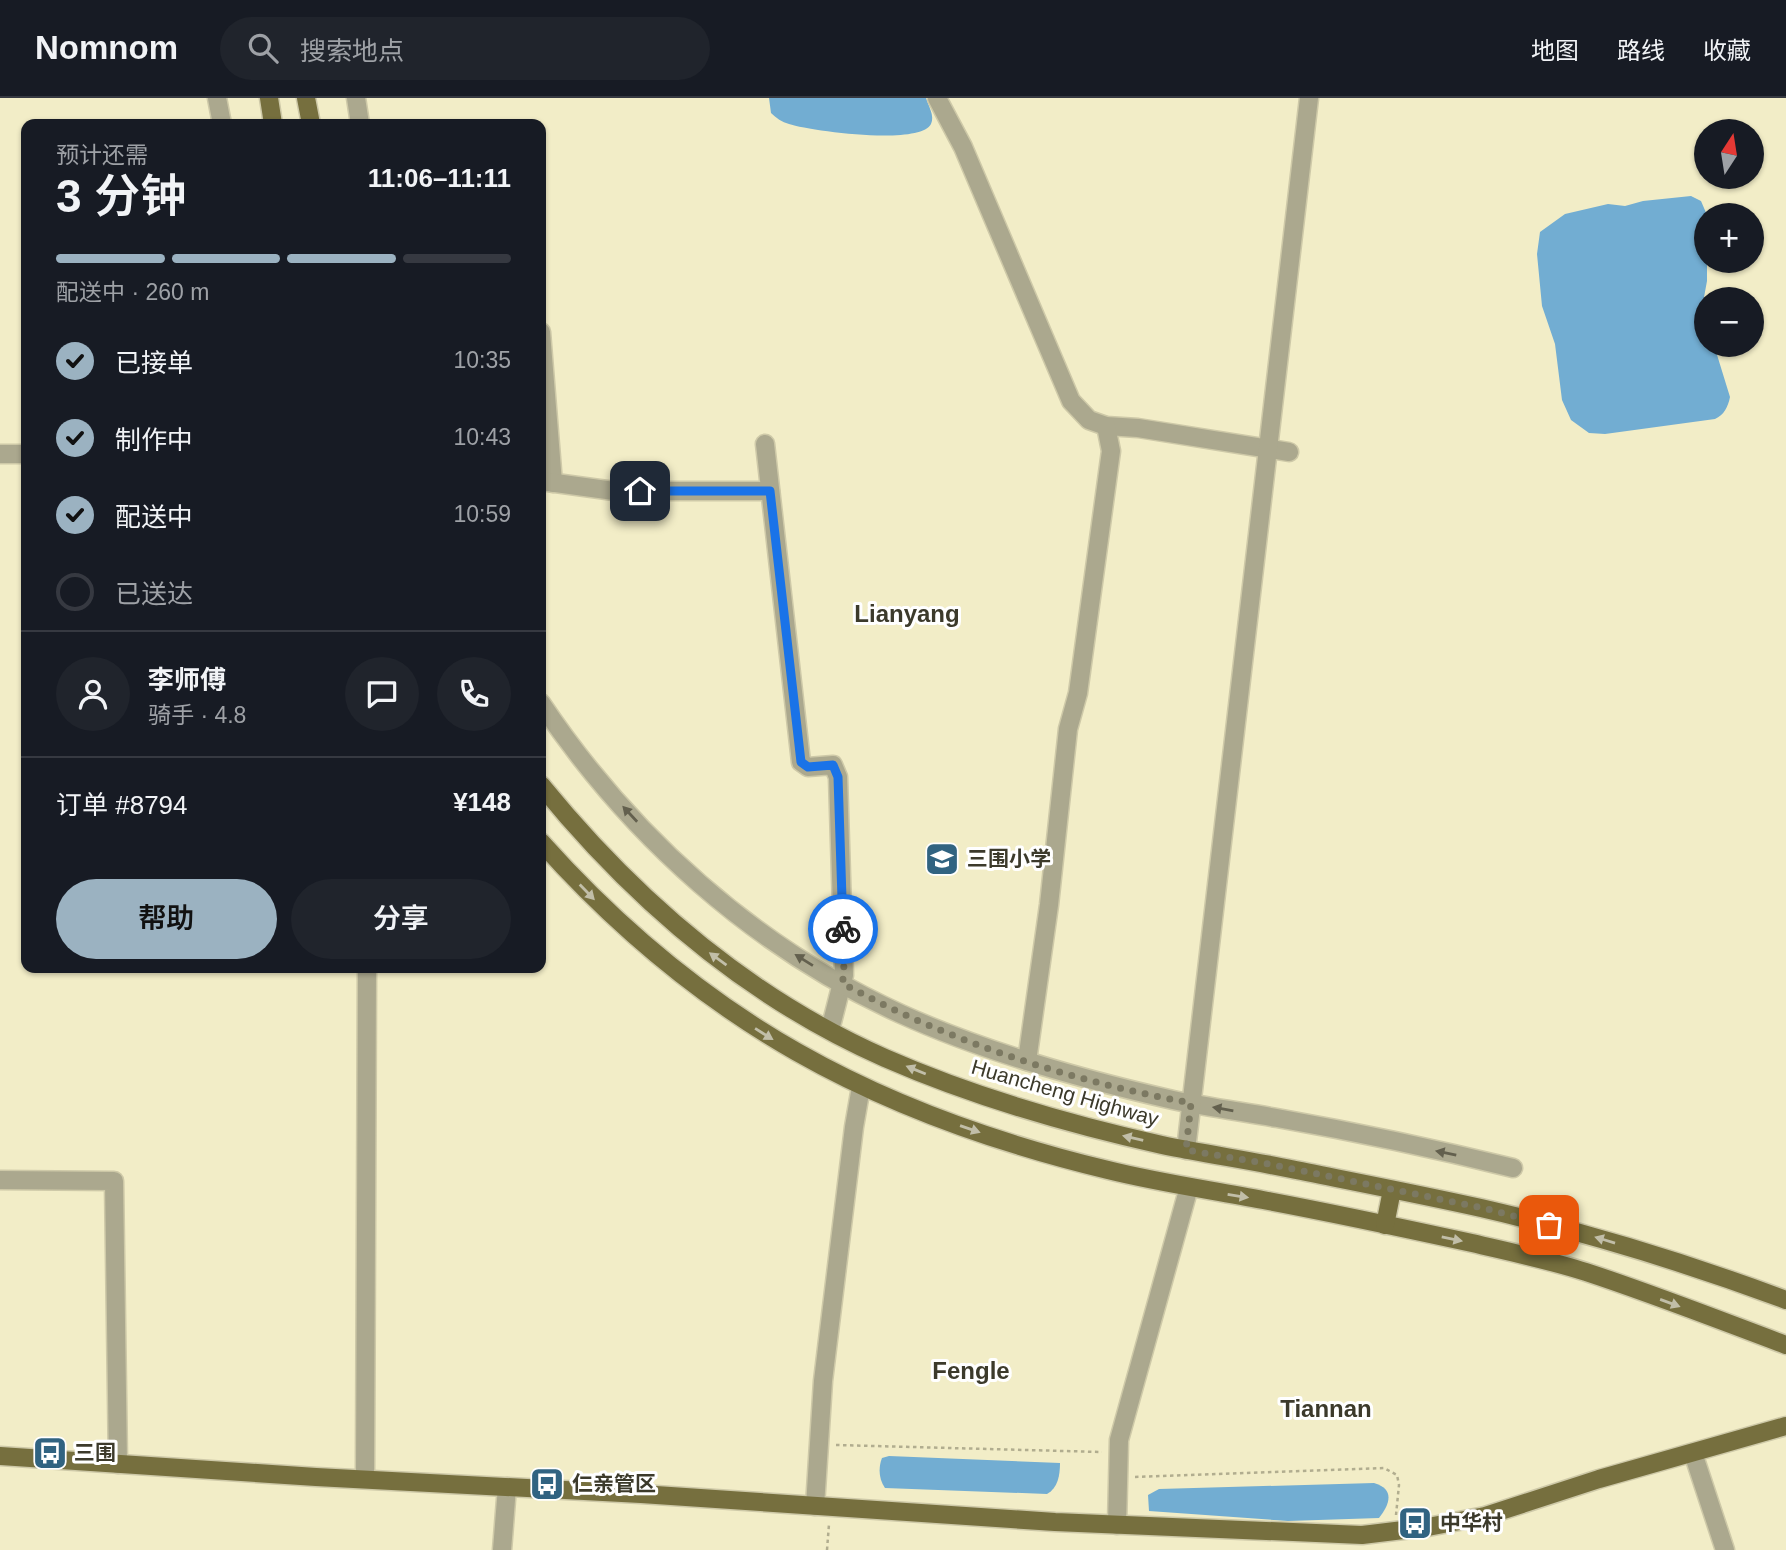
<!DOCTYPE html>
<html lang="zh">
<head>
<meta charset="utf-8">
<style>
	:root { --surface:#171b24; --page:#20242c; --text:#f1f3f6; --muted:#9ea1a6; --line:#363941; --accent:#9bb2c1 }
	body { margin:0; font-family:Helvetica,"Noto Sans SC",sans-serif; background:var(--page); color:var(--text); height:100vh; display:flex; flex-direction:column; font-size:26px; white-space:nowrap }
	* { box-sizing:border-box; margin:0 }
	p { font-size:23px; color:var(--muted) }
	.icon { flex:none; width:38px; height:38px; fill:none; stroke:currentColor; stroke-width:2; stroke-linecap:round; stroke-linejoin:round }
	.map { position:relative; flex:1; overflow:hidden }
	.drawer { position:absolute; left:21px; top:21px; width:525px; height:854px; display:flex; flex-direction:column; background:var(--surface); border-radius:14px; box-shadow:0 2px 5px #0004 }
	.drawer>* { flex:none }
	.needle { width:46px; rotate:12deg }
	.tools { position:absolute; left:1694px; top:21px; display:grid; gap:14px }
	.tools a { display:grid; place-items:center; width:70px; height:70px; border-radius:50%; background:var(--surface); box-shadow:0 2px 5px #0004; font-size:35px }
	.pin { position:absolute; display:grid; place-items:center; width:60px; height:60px; color:#fff; margin:-30px; border-radius:14px; box-shadow:0 4px 10px #0006 }
	.courier { position:absolute; display:grid; place-items:center; width:70px; height:70px; margin:-35px; border:5px solid #1a73e8; border-radius:50%; background:#fff; color:#222; box-shadow:0 2px 9px #0007 }
	.summary em { font-style:normal; font-weight:600 }
	.summary div { display:flex; flex-direction:column-reverse }
	.summary { display:flex; align-items:center; justify-content:space-between; height:119px; padding:0 35px }
	h1 { font-size:46px; font-weight:600; line-height:52px }
	.bar { display:grid; grid-template-columns:repeat(4,1fr); gap:10px 7px; align-content:center; height:84px; padding:0 35px }
	.bar i { height:9px; border-radius:5px; background:var(--line) }
	.bar .active { background:var(--accent) }
	.bar p { grid-column:span 4 }
	.line { display:flex; align-items:center; gap:18px; padding:0 35px; border-top:2px solid var(--line) }
	.line div { flex:1 }
	.round { display:grid; place-items:center; flex:none; width:74px; height:74px; border-radius:37px; background:var(--page) }
	ol { padding:0 35px; list-style:none }
	li { display:flex; align-items:center; gap:21px; height:77px }
	li p { margin-inline-start:auto }
	li .icon { padding:7px; border-radius:50%; background:var(--accent); color:#111; stroke-width:4 }
	li:last-child { color:var(--muted) }
	li i { width:38px; height:38px; border:4px solid var(--line); border-radius:50% }
	.button { display:flex; gap:14px; margin-top:auto; padding:14px 35px }
	.button a { flex:1; height:80px; border-radius:42px; background:var(--accent); color:#111; font-size:28px; font-weight:600; line-height:80px; text-align:center }
	.button a+a { background:var(--page); color:var(--text) }
	header { display:flex; align-items:center; gap:42px; box-sizing:border-box; height:98px; padding:0 35px; background:var(--surface); border-bottom:2px solid var(--line) }
	header strong { font-size:33px }
	nav { display:flex; gap:38px; margin-inline-start:auto; font-size:24px }
	.search { width:490px; height:63px; background:var(--page); display:flex; align-items:center; gap:18px; box-sizing:border-box; padding:0 24px; border-radius:38px; color:var(--muted); font-size:26px }
	.map>svg:first-child { display:block }
</style>
</head>
<body>
<header>
<strong>Nomnom</strong>
<div class="search"><svg class="icon" aria-label="search" viewBox="0 0 24 24"><circle cx="10" cy="10" r="6"/><path d="M15 15l6 6"/></svg>搜索地点</div>
<nav><a>地图</a><a>路线</a><a>收藏</a></nav>
</header>
<div class="map">
<svg width="1786" height="1452" viewBox="0 0 1786 1452">
	<rect width="100%" height="100%" fill="#f2edc7"/>
	<g fill="#72add2">
		<path d="M769,0H926C928,7 935,18 931,26C920,48 810,33 789,26C782,24 776,20 771,15Z"/>
		<path d="M1691,98L1701,103L1707,117V183L1702,210L1706,223V247H1714L1730,299C1728,309 1724,317 1715,321L1605,336L1589,335L1571,322L1562,302L1555,246L1542,208L1537,156L1540,134L1565,116L1608,106L1625,108L1643,103Z"/>
		<path d="M889,1358L1060,1365C1060,1377 1058,1390 1047,1396L885,1390C879,1382 878,1370 882,1360Z"/>
		<path d="M1374,1385C1395,1391 1390,1406 1379,1420L1288,1423L1149,1413L1148,1397L1159,1391Z"/>
	</g>
	<g fill="none" stroke-linecap="round" stroke-linejoin="round">
		<g stroke="#cec9a8" stroke-width="21">
			<g id="minor">
				<path d="M217,0L222,26"/>
				<path d="M356,0L360,26"/>
				<path d="M937,0L963,49L1071,303L1089,322L1106,328L1138,330L1289,354"/>
				<path d="M541,234L553,385"/>
				<path d="M765,346L801,664L808,669L833,667L838,679L844,877L830,932"/>
				<path d="M0,356H26"/>
				<path d="M541,383L614,393H770"/>
				<path d="M541,605C630,738 755,850 901,916C987,955 1081,981 1173,1002C1207,1009 1243,1014 1277,1020C1356,1034 1436,1051 1513,1070"/>
				<path d="M1027,963L1049,807L1068,631L1078,595L1111,353L1106,328"/>
				<path d="M1186,1052L1309,0"/>
				<path d="M0,1082L114,1083L118,1366"/>
				<path d="M1693,1355L1725,1452"/>
				<path d="M365,1381L367,870"/>
				<path d="M815,1408L823,1283L854,1029L861,989"/>
				<path d="M1117,1427L1119,1342L1189,1089"/>
				<path d="M502,1452L507,1389"/>
			</g>
		</g>
		<g stroke="#cec9a8" stroke-width="21">
			<g id="major">
				<path d="M269,0L273,26"/>
				<path d="M306,0L311,26"/>
				<path d="M541,687C634,801 749,900 885,960C974,999 1068,1026 1162,1047C1205,1056 1248,1062 1291,1071C1355,1084 1418,1096 1481,1110C1585,1134 1687,1165 1786,1202"/>
				<path d="M541,744C701,923 875,1016 1108,1072C1160,1085 1212,1092 1263,1102C1333,1115 1403,1130 1472,1145C1510,1154 1549,1162 1586,1174C1653,1196 1719,1222 1786,1247"/>
				<path d="M1385,1127L1392,1092"/>
				<path d="M0,1358L316,1379L641,1396L1055,1424L1362,1437L1428,1429L1485,1418L1599,1381L1786,1328"/>
			</g>
		</g>
		<g stroke="#b1ad8f" stroke-width="2.5" stroke-dasharray="3.5 3.5" stroke-linecap="butt">
			<path d="M836,1347L1102,1354"/>
			<path d="M1135,1379L1384,1370L1397,1377L1399,1387L1396,1417"/>
			<path d="M827,1452L829,1426"/>
		</g>
		<use href="#minor" stroke="#aba88e" stroke-width="18"/>
		<use href="#major" stroke="#766f3e" stroke-width="18"/>
	</g>
	<defs><path id="oneway-solid" d="M-6-.8H1V-3.2L6.5 0L1 3.2V.8H-6Z" transform="scale(1.75)"/></defs>
	<g fill="#63604e">
		<use href="#oneway-solid" transform="translate(630 716) rotate(-133)"/>
		<use href="#oneway-solid" transform="translate(804 862) rotate(-148)"/>
		<use href="#oneway-solid" transform="translate(1223 1011) rotate(-170)"/>
		<use href="#oneway-solid" transform="translate(1446 1055) rotate(-168)"/>
	</g>
	<g fill="#c1bea8">
		<use href="#oneway-solid" transform="translate(587 794) rotate(46)"/>
		<use href="#oneway-solid" transform="translate(718 861) rotate(-144)"/>
		<use href="#oneway-solid" transform="translate(764 936) rotate(32)"/>
		<use href="#oneway-solid" transform="translate(916 972) rotate(-158)"/>
		<use href="#oneway-solid" transform="translate(970 1031) rotate(19)"/>
		<use href="#oneway-solid" transform="translate(1133 1040) rotate(-167)"/>
		<use href="#oneway-solid" transform="translate(1238 1098) rotate(9)"/>
		<use href="#oneway-solid" transform="translate(1452 1141) rotate(12)"/>
		<use href="#oneway-solid" transform="translate(1605 1142) rotate(-163)"/>
		<use href="#oneway-solid" transform="translate(1670 1205) rotate(20)"/>
	</g>
	<g fill="none" stroke-linecap="round" stroke-linejoin="round">
		<path stroke="#7c7962" stroke-width="7" stroke-dasharray="0 12.6" d="M843,831L844,877L842,885C949,944 1071,983 1191,1005L1186,1052L1269,1066L1483,1110L1549,1127"/>
		<path stroke="#1a73e8" stroke-width="9" d="M640,393H770L801,664L808,669L833,667L838,679L843,831"/>
	</g>
	<defs>
		<g id="school-square" transform="scale(1.75)"><rect x="-9" y="-9" width="18" height="18" rx="4" fill="#316381" stroke="#fff"/><path d="M0-5L7-2L0 1L-7-2ZM-4 1L0 2.5L4 1V4Q0 6-4 4Z" fill="#fff"/></g>
		<g id="bus-square" transform="scale(1.75)"><rect x="-9" y="-9" width="18" height="18" rx="4" fill="#316381" stroke="#fff"/><path d="M-5-6H5V4H4V6H2V4H-2V6H-4V4H-5ZM-3.5-4V0h7V-4ZM-3.5 1.2v1.5H-2V1.2ZM2 1.2v1.5H3.5V1.2Z" fill="#fff"/></g>
	</defs>
	<g fill-rule="evenodd">
		<use href="#school-square" x="942" y="761"/>
		<use href="#bus-square" x="50" y="1355"/>
		<use href="#bus-square" x="547" y="1386"/>
		<use href="#bus-square" x="1415" y="1425"/>
	</g>
	<g text-anchor="middle" stroke-width="6" stroke-linejoin="round" paint-order="stroke">
		<g font-size="21" font-weight="bold" fill="#3c3a2b" stroke="#fff" text-anchor="start">
			<text x="967" y="768">三围小学</text>
			<text x="74" y="1362">三围</text>
			<text x="572" y="1393">仁亲管区</text>
			<text x="1440" y="1432">中华村</text>
		</g>
		<g font-size="21" fill="#3c3a2b" stroke="#fff">
			<text transform="translate(1065 995) rotate(16)" y="7">Huancheng Highway</text>
		</g>
		<g font-size="24" font-weight="bold" fill="#3c3a2b" stroke="#fff">
			<text x="907" y="524">Lianyang</text>
			<text x="971" y="1281">Fengle</text>
			<text x="1326" y="1319">Tiannan</text>
		</g>
	</g>
</svg>
<div class="tools">
<a><svg class="needle" viewBox="-14 -14 28 28"><path d="M0-13l5 13h-10z" fill="#e53935"/><path d="M0 13l5-13h-10z" fill="#9ea1a6"/></svg></a>
<a>+</a>
<a>−</a>
</div>
<div class="pin" style="left:1549px;top:1127px;background:#ea580c"><svg class="icon" aria-label="bag" viewBox="0 0 24 24"><path d="M5 8h14l-1 12H6zM9 8a3 3 0 0 1 6 0"/></svg></div>
<div class="pin" style="left:640px;top:393px;background:#1f2937"><svg class="icon" aria-label="home" viewBox="0 0 24 24"><path d="M3 11l9-7 9 7M6 9v11h12V9"/></svg></div>
<div class="courier" style="left:843px;top:831px"><svg class="icon" aria-label="bike" viewBox="0 0 24 24"><circle cx="6" cy="16" r="4"/><circle cx="18" cy="16" r="4"/><path d="M6 16l4-8h5l3 8M10 8l3 8H6M13 5h3"/></svg></div>
<section class="drawer">
<div class="summary"><div><h1>3 分钟</h1><p>预计还需</p></div><em>11:06–11:11</em></div>
<div class="bar"><i class="active"></i><i class="active"></i><i class="active"></i><i></i><p>配送中 · 260 m</p></div>
<ol>
<li><svg class="icon" aria-label="check" viewBox="0 0 24 24"><path d="M5 12l5 5 9-10"/></svg>已接单<p>10:35</p></li>
<li><svg class="icon" aria-label="check" viewBox="0 0 24 24"><path d="M5 12l5 5 9-10"/></svg>制作中<p>10:43</p></li>
<li><svg class="icon" aria-label="check" viewBox="0 0 24 24"><path d="M5 12l5 5 9-10"/></svg>配送中<p>10:59</p></li>
<li><i></i>已送达</li>
</ol>
<div class="line" style="height:126px"><a class="round"><svg class="icon" aria-label="person" viewBox="0 0 24 24"><circle cx="12" cy="8" r="4"/><path d="M4 21q1-7 8-7t8 7"/></svg></a><div><b>李师傅</b><p>骑手 · 4.8</p></div><a class="round"><svg class="icon" aria-label="chat" viewBox="0 0 24 24"><path d="M4 5h16v11H9l-5 4z"/></svg></a><a class="round"><svg class="icon" aria-label="phone" viewBox="0 0 24 24"><path d="M5 4h4l2 5-3 2q2 4 5 5l2-3 5 2v4C11 20 4 13 5 4z"/></svg></a></div>
<div class="line" style="height:91px"><div>订单 #8794</div><b>¥148</b></div>
<div class="button"><a>帮助</a><a>分享</a></div>
</section>
</div>
</body>
</html>
